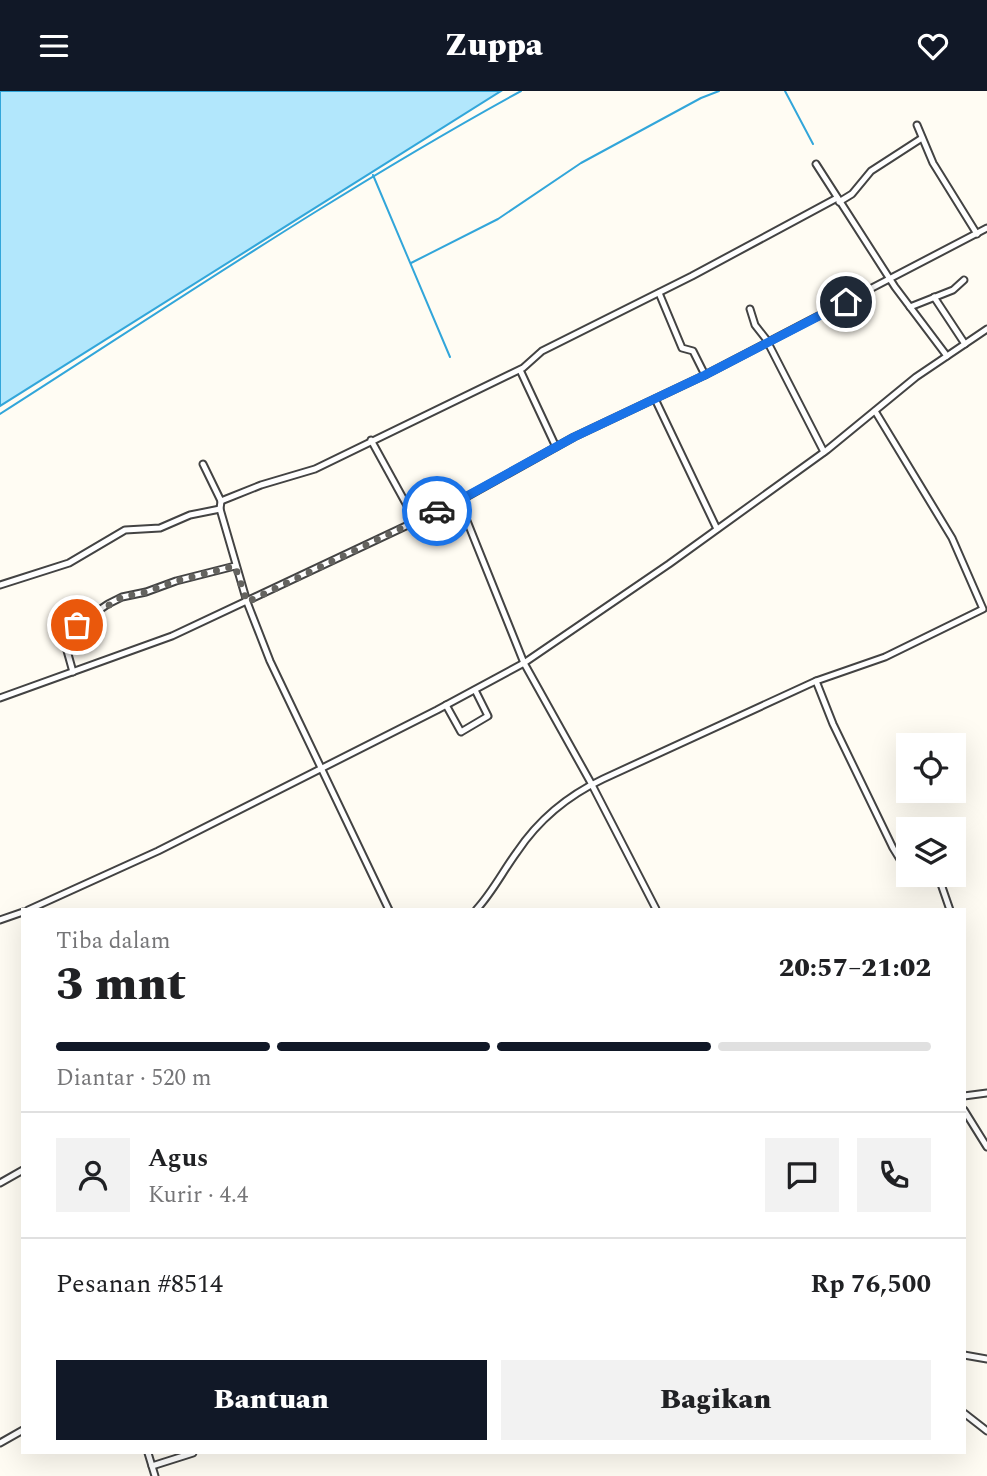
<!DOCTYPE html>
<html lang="id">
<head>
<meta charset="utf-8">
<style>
	:root { --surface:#fff; --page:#f2f2f2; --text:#202124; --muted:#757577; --line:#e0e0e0; --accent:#111827 }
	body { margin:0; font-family:Spectral,serif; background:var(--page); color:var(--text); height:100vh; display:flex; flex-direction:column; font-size:26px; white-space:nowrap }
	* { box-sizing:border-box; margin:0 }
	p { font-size:23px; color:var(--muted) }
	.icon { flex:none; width:38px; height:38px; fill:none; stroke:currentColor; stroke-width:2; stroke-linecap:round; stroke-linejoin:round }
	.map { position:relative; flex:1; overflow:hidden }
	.details { position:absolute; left:21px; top:817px; width:945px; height:546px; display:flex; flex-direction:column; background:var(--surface); border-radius:0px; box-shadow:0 7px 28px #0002 }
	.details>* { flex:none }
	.fabs { position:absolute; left:896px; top:642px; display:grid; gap:14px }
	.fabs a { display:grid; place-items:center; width:70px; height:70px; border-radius:0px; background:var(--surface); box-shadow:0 7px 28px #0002; font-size:35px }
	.pin { position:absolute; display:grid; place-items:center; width:60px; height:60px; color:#fff; margin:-30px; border:4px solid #fff; border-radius:50%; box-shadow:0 2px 7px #0007 }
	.courier { position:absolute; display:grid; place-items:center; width:70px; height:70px; margin:-35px; border:5px solid #1a73e8; border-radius:50%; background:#fff; color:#222; box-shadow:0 2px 9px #0007 }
	.head em { font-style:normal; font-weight:800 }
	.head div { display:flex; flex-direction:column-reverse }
	.head { display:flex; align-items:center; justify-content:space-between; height:119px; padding:0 35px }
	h1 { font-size:46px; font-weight:800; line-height:52px }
	.bar { display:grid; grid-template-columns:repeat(4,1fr); gap:10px 7px; align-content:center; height:84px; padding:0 35px }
	.bar i { height:9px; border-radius:5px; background:var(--line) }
	.bar .active { background:var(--accent) }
	.bar p { grid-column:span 4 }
	.line { display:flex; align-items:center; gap:18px; padding:0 35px; border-top:2px solid var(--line) }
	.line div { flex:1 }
	.round { display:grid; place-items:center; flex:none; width:74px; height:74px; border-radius:0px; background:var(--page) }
	.cta { display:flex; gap:14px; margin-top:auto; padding:14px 35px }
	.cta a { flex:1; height:80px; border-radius:0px; background:var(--accent); color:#fff; font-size:28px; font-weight:800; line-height:80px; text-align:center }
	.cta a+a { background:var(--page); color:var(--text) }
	header { display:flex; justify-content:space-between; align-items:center; height:91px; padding:0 35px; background:var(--accent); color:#fff; font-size:32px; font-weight:800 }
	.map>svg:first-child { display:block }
</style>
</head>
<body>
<header><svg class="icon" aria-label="menu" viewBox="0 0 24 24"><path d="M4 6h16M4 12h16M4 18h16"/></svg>Zuppa<svg class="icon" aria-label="heart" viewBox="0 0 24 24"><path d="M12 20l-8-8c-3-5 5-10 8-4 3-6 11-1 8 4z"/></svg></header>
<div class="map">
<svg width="987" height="1385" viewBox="0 0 987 1385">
	<rect width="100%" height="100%" fill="#fffcf3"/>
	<path fill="#b2e7fc" stroke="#32a6da" stroke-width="2" d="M0,0H501L0,315Z"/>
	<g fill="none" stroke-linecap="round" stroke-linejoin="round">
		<g stroke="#32a6da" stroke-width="2">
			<path d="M785,0L813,53"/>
			<path d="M373,84L450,266"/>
			<path d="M411,172L498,128L581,72L701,7L719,0"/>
			<path d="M0,323C172,213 342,98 521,0"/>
		</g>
		<g stroke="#434343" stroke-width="9">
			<g id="minor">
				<path d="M917,34L933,72L977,143"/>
				<path d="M816,73L895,196L947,265"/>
				<path d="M839,111L852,103L871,80L922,47"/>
				<path d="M659,202L682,257L693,260L705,284"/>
				<path d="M934,206L965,253"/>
				<path d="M910,216L953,199L964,189"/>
				<path d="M750,218L755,234L766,248L824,361"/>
				<path d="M520,279L556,356"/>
				<path d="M655,308L717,438"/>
				<path d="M875,320L952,447L983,518L885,566L816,590L833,633L893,757L901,770L908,776"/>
				<path d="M371,349L415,429"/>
				<path d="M203,373L221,410L220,418L247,511L270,570L389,819"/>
				<path d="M221,410L261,394L315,378L523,277L542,260L692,185L837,107"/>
				<path d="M459,410L524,572L591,692L656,818"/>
				<path d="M0,494L69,472L125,439L160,437L190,424L220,418"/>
				<path d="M73,581L66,556L67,546L77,534L108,513L122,506L146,501L176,490L235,475"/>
				<path d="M0,607L172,545L459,410L574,346L705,284L987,137"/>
				<path d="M446,614L461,641L488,625L475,599"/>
				<path d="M934,784L941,793L950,819"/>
				<path d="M28,819L158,760L437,619L524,572L669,473L827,359L916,286L987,238"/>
				<path d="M476,819C492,802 503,780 517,761C539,728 567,705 603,688L816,590"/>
				<path d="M0,829L23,821"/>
				<path d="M964,1005L987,1002"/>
				<path d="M964,1019L987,1056"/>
				<path d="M0,1092L23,1079"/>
				<path d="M964,1264L987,1268"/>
				<path d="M964,1322L987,1340"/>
				<path d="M0,1352L23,1339"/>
				<path d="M148,1362L155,1385"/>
				<path d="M152,1375L193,1362"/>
			</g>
		</g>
		<use href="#minor" stroke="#fff" stroke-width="5"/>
	</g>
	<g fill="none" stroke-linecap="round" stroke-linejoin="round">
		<path stroke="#64635f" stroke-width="7" stroke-dasharray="0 12.6" d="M77,534L122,506L146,501L176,490L235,475L247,511L437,420"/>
		<path stroke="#1a73e8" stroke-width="9" d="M437,420L458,410L574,346L705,284L846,211"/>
	</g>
</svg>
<div class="fabs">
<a><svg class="icon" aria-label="locate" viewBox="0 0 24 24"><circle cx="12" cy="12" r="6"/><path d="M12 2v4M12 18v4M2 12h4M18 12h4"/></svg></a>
<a><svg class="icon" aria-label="layers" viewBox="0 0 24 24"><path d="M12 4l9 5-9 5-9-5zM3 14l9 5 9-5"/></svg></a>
</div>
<div class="pin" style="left:77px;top:534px;background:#ea580c"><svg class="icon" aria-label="bag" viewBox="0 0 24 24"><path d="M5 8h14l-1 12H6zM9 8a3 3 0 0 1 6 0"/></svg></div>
<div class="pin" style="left:846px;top:211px;background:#1f2937"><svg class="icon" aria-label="home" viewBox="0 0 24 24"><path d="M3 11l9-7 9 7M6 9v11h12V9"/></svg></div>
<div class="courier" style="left:437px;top:420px"><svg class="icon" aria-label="car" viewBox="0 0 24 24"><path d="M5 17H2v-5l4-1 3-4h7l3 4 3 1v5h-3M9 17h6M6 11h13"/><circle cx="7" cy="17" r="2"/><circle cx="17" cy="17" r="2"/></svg></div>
<section class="details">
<div class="head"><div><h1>3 mnt</h1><p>Tiba dalam</p></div><em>20:57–21:02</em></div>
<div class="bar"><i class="active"></i><i class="active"></i><i class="active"></i><i></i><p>Diantar · 520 m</p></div>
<div class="line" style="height:126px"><a class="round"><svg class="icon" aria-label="person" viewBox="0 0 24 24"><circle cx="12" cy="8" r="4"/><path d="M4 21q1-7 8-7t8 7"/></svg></a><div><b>Agus</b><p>Kurir · 4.4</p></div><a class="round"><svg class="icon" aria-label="chat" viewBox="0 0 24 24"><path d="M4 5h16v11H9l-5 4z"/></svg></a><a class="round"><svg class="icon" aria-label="phone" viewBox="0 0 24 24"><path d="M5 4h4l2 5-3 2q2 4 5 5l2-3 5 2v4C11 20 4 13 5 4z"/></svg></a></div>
<div class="line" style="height:91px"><div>Pesanan #8514</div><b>Rp 76,500</b></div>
<div class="cta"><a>Bantuan</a><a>Bagikan</a></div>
</section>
</div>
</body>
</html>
